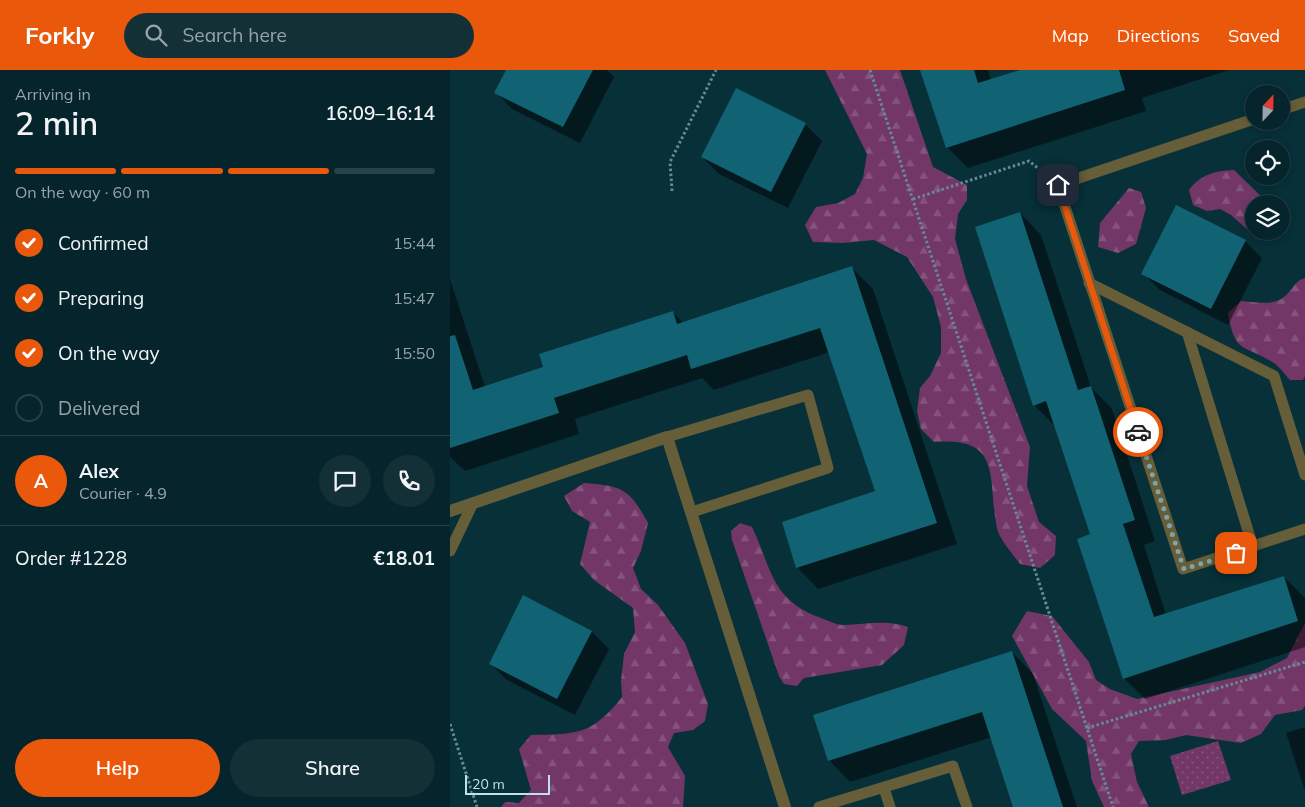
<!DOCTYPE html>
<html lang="en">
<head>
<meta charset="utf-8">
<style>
	:root { --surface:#05242b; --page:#133037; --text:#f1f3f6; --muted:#97a4a9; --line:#264147; --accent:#ea580c }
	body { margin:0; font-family:Mulish,sans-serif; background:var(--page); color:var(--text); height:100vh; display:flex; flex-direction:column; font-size:19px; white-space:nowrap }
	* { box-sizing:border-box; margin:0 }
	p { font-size:16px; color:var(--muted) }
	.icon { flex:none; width:28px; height:28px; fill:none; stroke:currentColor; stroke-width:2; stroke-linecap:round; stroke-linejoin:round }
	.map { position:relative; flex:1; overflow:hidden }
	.sheet { display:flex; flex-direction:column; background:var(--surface); width:450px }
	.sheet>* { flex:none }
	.needle { width:32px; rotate:22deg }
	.fabs { position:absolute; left:795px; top:15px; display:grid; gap:10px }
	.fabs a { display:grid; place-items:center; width:45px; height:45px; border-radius:50%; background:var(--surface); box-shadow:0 2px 8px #0003,0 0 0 1px var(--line); font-size:25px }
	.scale { position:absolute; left:15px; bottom:12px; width:85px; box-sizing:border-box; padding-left:5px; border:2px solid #bfe1ea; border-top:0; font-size:14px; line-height:18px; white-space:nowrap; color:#bfe1ea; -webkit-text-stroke:4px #073039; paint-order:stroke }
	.pin { position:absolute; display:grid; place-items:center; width:42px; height:42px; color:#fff; margin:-21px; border-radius:10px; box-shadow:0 2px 8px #0006 }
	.courier { position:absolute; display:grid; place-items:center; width:50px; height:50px; margin:-25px; border:4px solid #ea580c; border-radius:50%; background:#fff; color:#222; box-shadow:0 1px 6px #0007 }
	.summary em { font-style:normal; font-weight:600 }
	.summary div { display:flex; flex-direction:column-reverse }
	.summary { display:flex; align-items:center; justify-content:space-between; height:85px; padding:0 15px }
	h1 { font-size:32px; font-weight:600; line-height:38px }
	.bar { display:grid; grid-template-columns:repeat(4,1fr); gap:8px 5px; align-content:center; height:60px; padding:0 15px }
	.bar i { height:6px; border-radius:4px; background:var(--line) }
	.bar .current { background:var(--accent) }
	.bar p { grid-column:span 4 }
	.line { display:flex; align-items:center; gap:12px; padding:0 15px; border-top:1px solid var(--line) }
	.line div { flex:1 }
	.round { display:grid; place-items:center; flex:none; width:52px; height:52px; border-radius:26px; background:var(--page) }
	ol { padding:0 15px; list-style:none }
	li { display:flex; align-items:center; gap:15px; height:55px }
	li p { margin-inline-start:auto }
	li .icon { padding:5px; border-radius:50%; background:var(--accent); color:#fff; stroke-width:4 }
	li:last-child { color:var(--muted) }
	li i { width:28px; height:28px; border:2px solid var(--line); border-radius:50% }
	.cta { display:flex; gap:10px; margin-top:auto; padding:10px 15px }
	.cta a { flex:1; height:58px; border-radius:30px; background:var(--accent); color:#fff; font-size:20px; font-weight:600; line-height:58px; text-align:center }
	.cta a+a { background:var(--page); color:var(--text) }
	header { display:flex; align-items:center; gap:30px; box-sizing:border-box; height:70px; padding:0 25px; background:var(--accent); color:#fff }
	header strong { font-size:24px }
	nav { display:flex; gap:28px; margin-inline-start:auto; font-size:18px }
	.search { width:350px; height:45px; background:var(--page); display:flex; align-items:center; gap:12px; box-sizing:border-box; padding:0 18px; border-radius:28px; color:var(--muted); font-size:19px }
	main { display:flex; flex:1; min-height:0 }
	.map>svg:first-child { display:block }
</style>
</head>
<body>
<header>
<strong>Forkly</strong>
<div class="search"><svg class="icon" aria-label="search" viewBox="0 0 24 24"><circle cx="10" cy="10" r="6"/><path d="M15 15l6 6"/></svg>Search here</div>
<nav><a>Map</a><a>Directions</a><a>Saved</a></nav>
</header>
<main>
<section class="sheet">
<div class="summary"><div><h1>2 min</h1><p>Arriving in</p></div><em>16:09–16:14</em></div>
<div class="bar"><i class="current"></i><i class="current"></i><i class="current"></i><i></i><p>On the way · 60 m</p></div>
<ol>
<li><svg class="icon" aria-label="check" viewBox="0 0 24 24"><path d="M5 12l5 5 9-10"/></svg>Confirmed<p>15:44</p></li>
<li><svg class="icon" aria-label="check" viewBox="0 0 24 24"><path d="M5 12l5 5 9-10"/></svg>Preparing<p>15:47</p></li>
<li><svg class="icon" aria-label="check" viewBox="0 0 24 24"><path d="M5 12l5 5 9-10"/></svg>On the way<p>15:50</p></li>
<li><i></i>Delivered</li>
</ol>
<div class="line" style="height:90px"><b class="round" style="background:var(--accent);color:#fff">A</b><div><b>Alex</b><p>Courier · 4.9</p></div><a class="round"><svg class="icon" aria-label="chat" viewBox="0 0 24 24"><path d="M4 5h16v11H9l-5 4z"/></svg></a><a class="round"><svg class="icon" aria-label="phone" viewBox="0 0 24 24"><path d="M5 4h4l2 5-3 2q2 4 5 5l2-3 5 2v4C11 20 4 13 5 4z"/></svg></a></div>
<div class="line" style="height:65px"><div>Order #1228</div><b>€18.01</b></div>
<div class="cta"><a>Help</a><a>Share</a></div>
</section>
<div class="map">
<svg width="855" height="737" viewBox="0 0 855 737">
	<defs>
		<pattern id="grass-dots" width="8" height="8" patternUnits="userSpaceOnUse" patternTransform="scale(1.25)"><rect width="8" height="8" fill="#723766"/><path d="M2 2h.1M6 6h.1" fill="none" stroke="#84547c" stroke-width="1.8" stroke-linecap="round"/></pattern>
		<pattern id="forest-firs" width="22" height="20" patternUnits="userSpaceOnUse" patternTransform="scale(1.25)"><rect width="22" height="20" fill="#723766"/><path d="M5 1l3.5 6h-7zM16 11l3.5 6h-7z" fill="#84547c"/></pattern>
	</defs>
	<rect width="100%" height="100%" fill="#073039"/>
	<path fill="url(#grass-dots)" d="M768,671L781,710L732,725L720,686Z"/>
	<g fill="url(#forest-firs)">
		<path d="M375,0H450L483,97L517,115V130L508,144L505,169L516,209L580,377L577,416L589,452L606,466L605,485L590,498L570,494C563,484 549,469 547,458C537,409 554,366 484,372L471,359L467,341L470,318L480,306L491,283V257L483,227L457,187L424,170L393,173L363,172L355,155L366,137L388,133L405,124L413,108L417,84Z"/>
		<path d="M784,100L819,134H804V161H824L821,165L807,168L781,145L770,139L757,141L743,135L739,120C751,104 765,101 784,100Z"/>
		<path d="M679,118L691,122L696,138L686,174L668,183L648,177L650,153Z"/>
		<path d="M855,208V306L853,310H840C835,305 830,297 824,293C794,274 785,285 778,243L791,231C804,232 824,236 834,227C842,221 845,210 855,208Z"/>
		<path d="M134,413C172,416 179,418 198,453L191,481L183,498L191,519L208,535L235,573L258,634L255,651L243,660L224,663L218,677L235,706L233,737H51L55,732L69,733L81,720L69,679L81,665C127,664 142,665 172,627L171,611L174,584L185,562L183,538L144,510L130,494L140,452L122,441L114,426Z"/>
		<path d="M290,453L302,457C322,499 321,530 371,548C377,550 386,555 393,555C416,555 435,549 458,557L454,575L432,595L354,608L347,616L334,614L329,606L282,470L281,461Z"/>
		<path d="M577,541L602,546L639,592L646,610L660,619L687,629L810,602L837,588L855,553V636L852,640L825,645L811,664L791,673L736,665L716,670L689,671L681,684L687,712L699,737H654L642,711L636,671L602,639L562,566Z"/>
	</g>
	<g fill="#0007">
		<path d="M57,0H157L164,7L130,73L62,39L46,22Z"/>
		<path d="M472,0H538L541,11L574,0H779L692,28L696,41L518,98L497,77Z"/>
		<path d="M355,54L372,71L338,138L269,104L252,87Z"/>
		<path d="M570,143L591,165L641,317L662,339L705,471L694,475L716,545L834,507L855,528V577L695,629L674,608L642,465L605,356L584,335Z"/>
		<path d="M795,171L812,188L778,255L710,220L693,203Z"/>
		<path d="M402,198L423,219L507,474L368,519L347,497L426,422L380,282L264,320L252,308L125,349L129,364L15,401L0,387V209L35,317L94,298L223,242L233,253Z"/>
		<path d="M73,527L142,562L159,579L125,645L57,610L40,593Z"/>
		<path d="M562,582L583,604L627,737H564L542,667L400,712L379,690Z"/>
		<path d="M855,657V721L836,663Z"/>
	</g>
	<g fill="#116374">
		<path d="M56,0H143L113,57L44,23Z"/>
		<path d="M470,0H524L528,13L570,0H669L675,20L496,78Z"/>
		<path d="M286,18L356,53L321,122L251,87Z"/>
		<path d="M726,135L796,170L761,239L691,204Z"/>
		<path d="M570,142L628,320L641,316L685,450L673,454L704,547L834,506L848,551L673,609L627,469L640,464L596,331L583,336L525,157Z"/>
		<path d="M402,196L487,453L346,498L332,452L425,421L370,258L241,299L237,285L104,328L109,343L0,378V266L5,265L23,320L93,297L89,284L223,241L227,254Z"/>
		<path d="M73,525L142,561L107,629L39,594Z"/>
		<path d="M562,581L613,737H563L532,642L378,691L363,645Z"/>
	</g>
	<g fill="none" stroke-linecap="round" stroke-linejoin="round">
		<g stroke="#658b94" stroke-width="3" stroke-dasharray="2.5 2.5" stroke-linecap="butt">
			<path d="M420,0L663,737"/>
			<path d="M222,121L220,92L266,0"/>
			<path d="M463,129L579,91L594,103"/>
			<path d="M0,654L27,737"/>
			<path d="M637,658L855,592"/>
		</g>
		<g stroke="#665d39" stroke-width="11">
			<path d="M831,40L855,32"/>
			<path d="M804,49L608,115L733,499L855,459"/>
			<path d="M639,213L824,306L855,405"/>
			<path d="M737,262L803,477"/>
			<path d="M217,367L358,325L378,398L242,442"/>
			<path d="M0,481L23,433"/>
			<path d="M434,718L440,737"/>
			<path d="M369,737L503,696L517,737"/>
		</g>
		<path stroke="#665d39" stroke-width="12" d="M0,441L217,367L335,737"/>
	</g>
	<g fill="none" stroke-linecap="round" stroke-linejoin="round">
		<path stroke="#7fa3ac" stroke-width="5" stroke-dasharray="0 9" d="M688,362L734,499L786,483"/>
		<path stroke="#ea580c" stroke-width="6" d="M608,115L688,362"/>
	</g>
</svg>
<div class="fabs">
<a><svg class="needle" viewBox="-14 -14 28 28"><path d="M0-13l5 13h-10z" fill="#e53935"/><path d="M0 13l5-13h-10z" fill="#97a4a9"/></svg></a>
<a><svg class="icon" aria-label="locate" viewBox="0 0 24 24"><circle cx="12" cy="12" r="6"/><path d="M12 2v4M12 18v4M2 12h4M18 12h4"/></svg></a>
<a><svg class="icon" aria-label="layers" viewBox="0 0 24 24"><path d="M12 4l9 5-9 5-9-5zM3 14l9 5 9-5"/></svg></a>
</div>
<div class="scale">20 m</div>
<div class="pin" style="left:786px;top:483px;background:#ea580c"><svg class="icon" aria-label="bag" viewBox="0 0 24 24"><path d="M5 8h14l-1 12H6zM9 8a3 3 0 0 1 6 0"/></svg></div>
<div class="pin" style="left:608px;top:115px;background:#1f2937"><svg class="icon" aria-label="home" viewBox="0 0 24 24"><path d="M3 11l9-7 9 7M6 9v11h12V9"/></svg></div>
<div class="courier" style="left:688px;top:362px"><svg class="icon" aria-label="car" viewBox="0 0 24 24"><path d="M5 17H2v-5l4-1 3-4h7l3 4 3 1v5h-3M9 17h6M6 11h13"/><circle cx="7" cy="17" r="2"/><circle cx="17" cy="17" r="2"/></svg></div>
</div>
</main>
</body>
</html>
